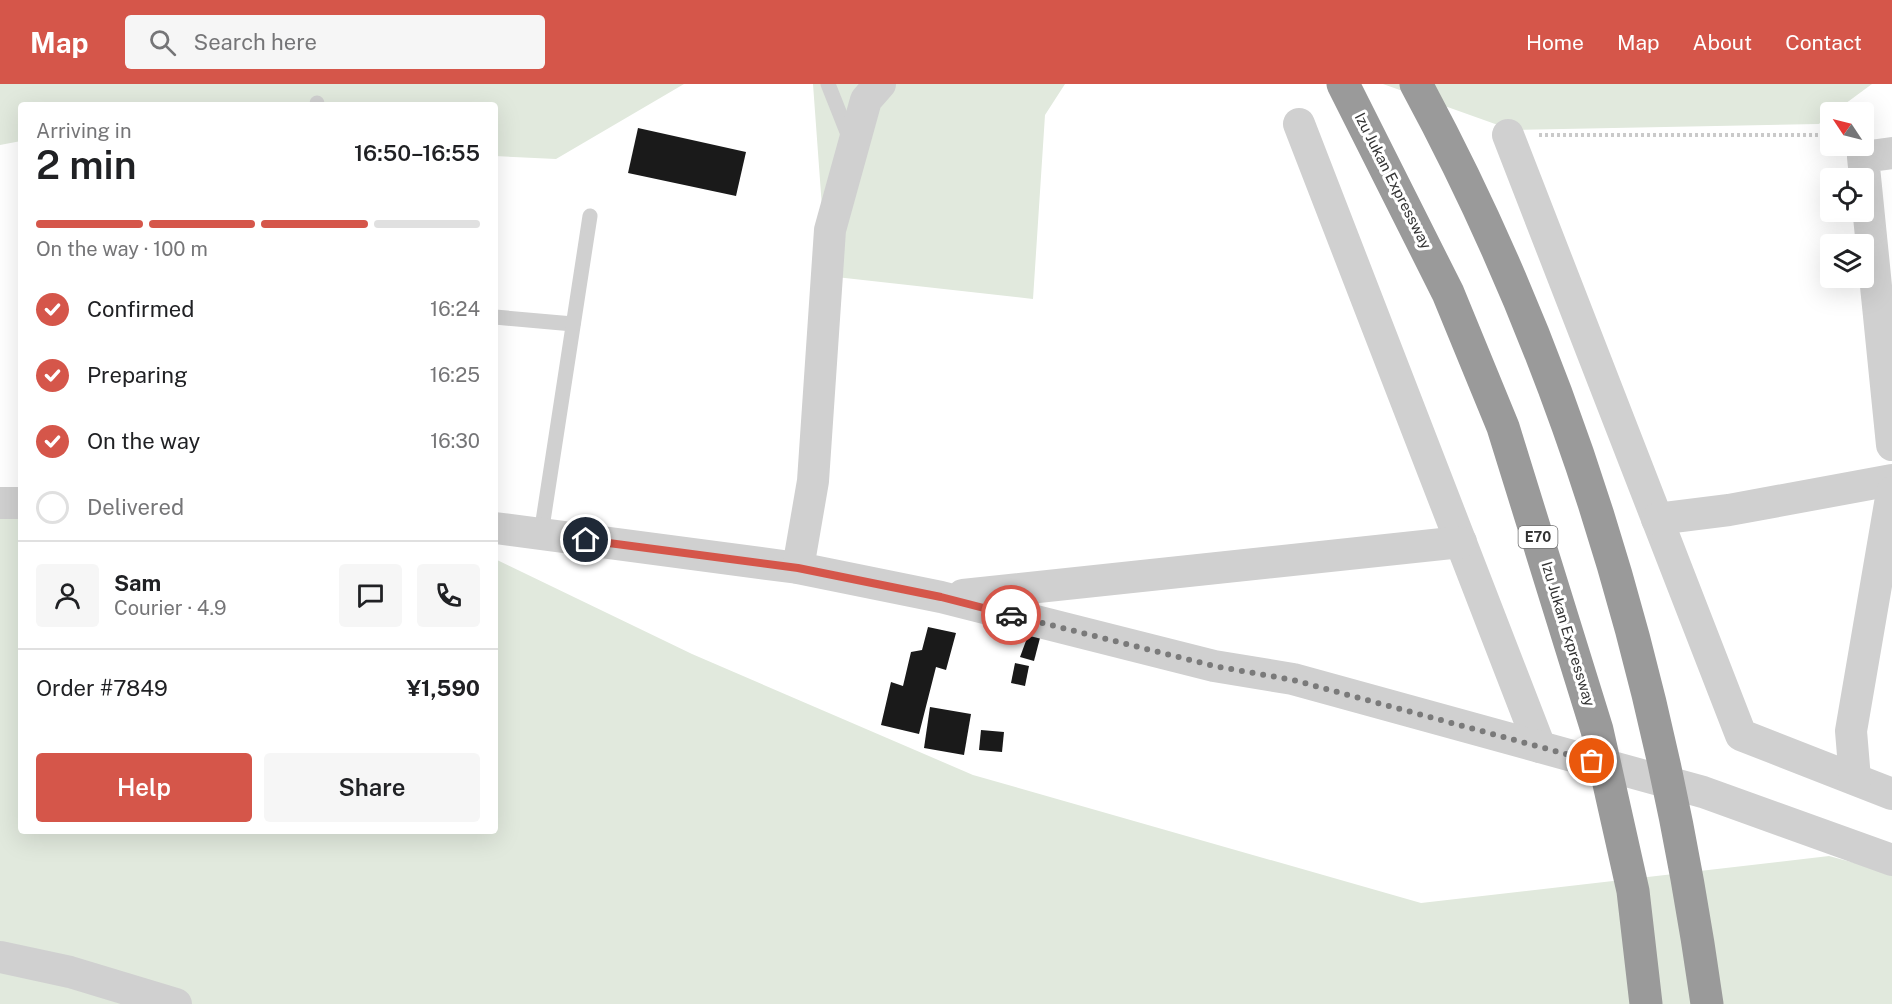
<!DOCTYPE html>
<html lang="en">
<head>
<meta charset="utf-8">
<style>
	:root { --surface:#fff; --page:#f6f6f6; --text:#202124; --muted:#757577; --line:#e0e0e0; --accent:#d5564a }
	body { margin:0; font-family:"Public Sans",sans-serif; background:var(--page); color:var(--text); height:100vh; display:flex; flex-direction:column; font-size:22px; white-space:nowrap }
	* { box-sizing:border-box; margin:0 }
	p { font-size:20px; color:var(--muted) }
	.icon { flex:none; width:33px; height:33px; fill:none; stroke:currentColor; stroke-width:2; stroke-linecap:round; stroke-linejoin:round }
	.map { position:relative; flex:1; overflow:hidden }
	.details { position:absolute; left:18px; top:18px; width:480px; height:732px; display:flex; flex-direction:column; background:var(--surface); border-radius:6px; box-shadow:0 6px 24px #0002 }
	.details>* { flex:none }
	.needle { width:39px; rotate:305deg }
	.fabs { position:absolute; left:1820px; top:18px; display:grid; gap:12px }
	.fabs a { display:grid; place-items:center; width:54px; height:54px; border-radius:6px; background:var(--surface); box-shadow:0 6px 24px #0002; font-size:30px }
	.pin { position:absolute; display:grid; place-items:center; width:51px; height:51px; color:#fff; margin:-26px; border:3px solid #fff; border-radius:50%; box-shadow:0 2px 6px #0007 }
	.courier { position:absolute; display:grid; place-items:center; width:60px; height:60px; margin:-30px; border:4px solid #d5564a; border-radius:50%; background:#fff; color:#222; box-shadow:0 2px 8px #0007 }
	.head em { font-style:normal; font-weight:600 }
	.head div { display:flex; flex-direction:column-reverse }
	.head { display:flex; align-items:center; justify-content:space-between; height:102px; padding:0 18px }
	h1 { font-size:39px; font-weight:600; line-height:45px }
	.bar { display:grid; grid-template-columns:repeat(4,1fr); gap:9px 6px; align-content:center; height:72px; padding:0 18px }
	.bar i { height:8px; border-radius:4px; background:var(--line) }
	.bar .current { background:var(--accent) }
	.bar p { grid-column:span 4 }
	.line { display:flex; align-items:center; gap:15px; padding:0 18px; border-top:2px solid var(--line) }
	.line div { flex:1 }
	.round { display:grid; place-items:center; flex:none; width:63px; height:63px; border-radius:6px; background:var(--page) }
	ol { padding:0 18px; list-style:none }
	li { display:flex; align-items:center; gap:18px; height:66px }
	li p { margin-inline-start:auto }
	li .icon { padding:6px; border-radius:50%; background:var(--accent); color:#fff; stroke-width:4 }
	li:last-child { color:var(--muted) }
	li i { width:33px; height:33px; border:3px solid var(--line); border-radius:50% }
	.action { display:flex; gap:12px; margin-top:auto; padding:12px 18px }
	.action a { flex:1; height:69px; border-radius:6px; background:var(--accent); color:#fff; font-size:24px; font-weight:600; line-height:69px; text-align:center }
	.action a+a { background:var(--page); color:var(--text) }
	header { display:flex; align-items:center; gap:36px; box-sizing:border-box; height:84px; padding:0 30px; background:var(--accent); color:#fff }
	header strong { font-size:28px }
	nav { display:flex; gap:33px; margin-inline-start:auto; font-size:21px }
	.search { width:420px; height:54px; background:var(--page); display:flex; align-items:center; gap:15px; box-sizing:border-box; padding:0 21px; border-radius:6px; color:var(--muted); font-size:22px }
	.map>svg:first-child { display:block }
</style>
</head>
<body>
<header>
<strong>Map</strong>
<div class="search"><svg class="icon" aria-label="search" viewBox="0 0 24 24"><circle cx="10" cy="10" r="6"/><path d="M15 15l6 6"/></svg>Search here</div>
<nav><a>Home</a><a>Map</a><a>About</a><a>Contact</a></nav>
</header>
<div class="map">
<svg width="1892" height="920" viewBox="0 0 1892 920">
	<rect width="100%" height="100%" fill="#fff"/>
	<g fill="#e1e9dd">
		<path d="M0,0H684L556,75L495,72V21H21V57L0,61Z"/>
		<path d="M813,0H1065L1045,31L1033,215L827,192Z"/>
		<path d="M1383,0H1872L1834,28H1830L1819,40L1512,46Z"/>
		<path d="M0,429H21V747H495V475L692,570L973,691L1421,819L1829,772L1892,789V920H0Z"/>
	</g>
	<g fill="#1a1a1a">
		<path d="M638,44L746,68L736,112L628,89Z"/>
		<path d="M928,543L956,549L946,586L936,583L919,650L881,641L891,598L903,602L911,568L922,566Z"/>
		<path d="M1030,546L1041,550L1034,577L1020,573Z"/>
		<path d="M1015,579L1029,582L1025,602L1011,599Z"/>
		<path d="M930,623L971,630L964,671L924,664Z"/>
		<path d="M981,646L1004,648L1002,668L979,666Z"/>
	</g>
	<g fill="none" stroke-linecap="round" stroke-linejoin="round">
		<path stroke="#cacaca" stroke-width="4" stroke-dasharray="3 3" stroke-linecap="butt" d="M1539,51H1830"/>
		<g stroke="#d0d0d0" stroke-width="15">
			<path d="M828,0L851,58"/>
			<path d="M317,21V19"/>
			<path d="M495,233L573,240"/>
			<path d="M541,450L590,132"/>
		</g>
		<g stroke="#d0d0d0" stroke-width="32">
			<path d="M1299,40L1540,663"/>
			<path d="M1508,51L1741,651L1892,710"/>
			<path d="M1892,69L1863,73L1892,361"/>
			<path d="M0,419H21"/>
			<path d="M1657,435L1729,426L1892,396"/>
			<path d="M495,444L798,484L941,513L1214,582L1293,595L1703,708L1892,776"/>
			<path d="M798,484L813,397L830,146L866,16L880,0"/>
			<path d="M963,511L1461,458"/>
			<path d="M1855,695L1851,647L1892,408"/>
			<path d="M0,873L70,888L176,920"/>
		</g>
		<g stroke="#9a9a9a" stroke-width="33">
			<path d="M1343,0L1448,209L1503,343L1597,646L1633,807L1646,920"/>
			<path d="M1416,0C1571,286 1662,599 1707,920"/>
		</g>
	</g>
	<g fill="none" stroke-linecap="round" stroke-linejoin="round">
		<path stroke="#7a7a7a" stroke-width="6" stroke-dasharray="0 10.8" d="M1011,531L1214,582L1293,596L1592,677"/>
		<path stroke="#d5564a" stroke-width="8" d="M586,456L798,484L941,513L1011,531"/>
	</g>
	<g text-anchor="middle" stroke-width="6" stroke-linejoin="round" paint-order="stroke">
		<rect fill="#fff" stroke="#707070" stroke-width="1.5" x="1518.5" y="442" width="39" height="22" rx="4.5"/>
		<g font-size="14" font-weight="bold" fill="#333">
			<text x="1538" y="458">E70</text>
		</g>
		<g font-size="15" fill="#333" stroke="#fff">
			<text transform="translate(1393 97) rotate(63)" y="5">Izu Jukan Expressway</text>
			<text transform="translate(1568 550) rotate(73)" y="5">Izu Jukan Expressway</text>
		</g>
	</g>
</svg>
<div class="fabs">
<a><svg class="needle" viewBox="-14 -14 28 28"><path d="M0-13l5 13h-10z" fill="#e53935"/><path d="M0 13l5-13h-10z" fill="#757577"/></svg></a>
<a><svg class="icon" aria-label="locate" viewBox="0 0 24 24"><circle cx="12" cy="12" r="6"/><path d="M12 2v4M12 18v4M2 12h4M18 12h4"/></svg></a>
<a><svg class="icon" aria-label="layers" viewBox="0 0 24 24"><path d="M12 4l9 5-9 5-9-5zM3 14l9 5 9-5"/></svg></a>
</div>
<div class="pin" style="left:1592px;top:677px;background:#ea580c"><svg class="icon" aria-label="bag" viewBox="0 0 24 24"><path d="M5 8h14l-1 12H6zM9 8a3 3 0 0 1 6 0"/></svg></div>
<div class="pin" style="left:586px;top:456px;background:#1f2937"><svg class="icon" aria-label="home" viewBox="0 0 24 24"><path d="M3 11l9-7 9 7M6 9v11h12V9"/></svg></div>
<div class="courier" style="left:1011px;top:531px"><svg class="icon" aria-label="car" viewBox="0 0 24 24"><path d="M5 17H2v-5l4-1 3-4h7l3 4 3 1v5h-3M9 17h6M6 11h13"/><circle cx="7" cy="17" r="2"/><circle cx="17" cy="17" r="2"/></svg></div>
<section class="details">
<div class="head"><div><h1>2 min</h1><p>Arriving in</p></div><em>16:50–16:55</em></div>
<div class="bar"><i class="current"></i><i class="current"></i><i class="current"></i><i></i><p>On the way · 100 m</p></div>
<ol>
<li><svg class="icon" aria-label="check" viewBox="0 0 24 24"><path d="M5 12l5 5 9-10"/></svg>Confirmed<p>16:24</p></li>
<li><svg class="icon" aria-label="check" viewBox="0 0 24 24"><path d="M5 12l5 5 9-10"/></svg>Preparing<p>16:25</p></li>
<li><svg class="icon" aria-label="check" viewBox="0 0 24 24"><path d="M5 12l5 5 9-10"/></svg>On the way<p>16:30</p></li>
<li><i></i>Delivered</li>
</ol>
<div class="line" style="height:108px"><a class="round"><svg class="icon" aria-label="person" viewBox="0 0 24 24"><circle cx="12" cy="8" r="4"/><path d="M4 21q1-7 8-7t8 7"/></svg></a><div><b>Sam</b><p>Courier · 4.9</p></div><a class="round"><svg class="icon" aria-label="chat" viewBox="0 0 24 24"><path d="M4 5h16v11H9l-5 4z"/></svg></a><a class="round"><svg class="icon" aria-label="phone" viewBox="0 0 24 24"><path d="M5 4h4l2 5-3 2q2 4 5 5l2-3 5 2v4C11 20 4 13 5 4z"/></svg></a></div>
<div class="line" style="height:78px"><div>Order #7849</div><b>¥1,590</b></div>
<div class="action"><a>Help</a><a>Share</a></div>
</section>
</div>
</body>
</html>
